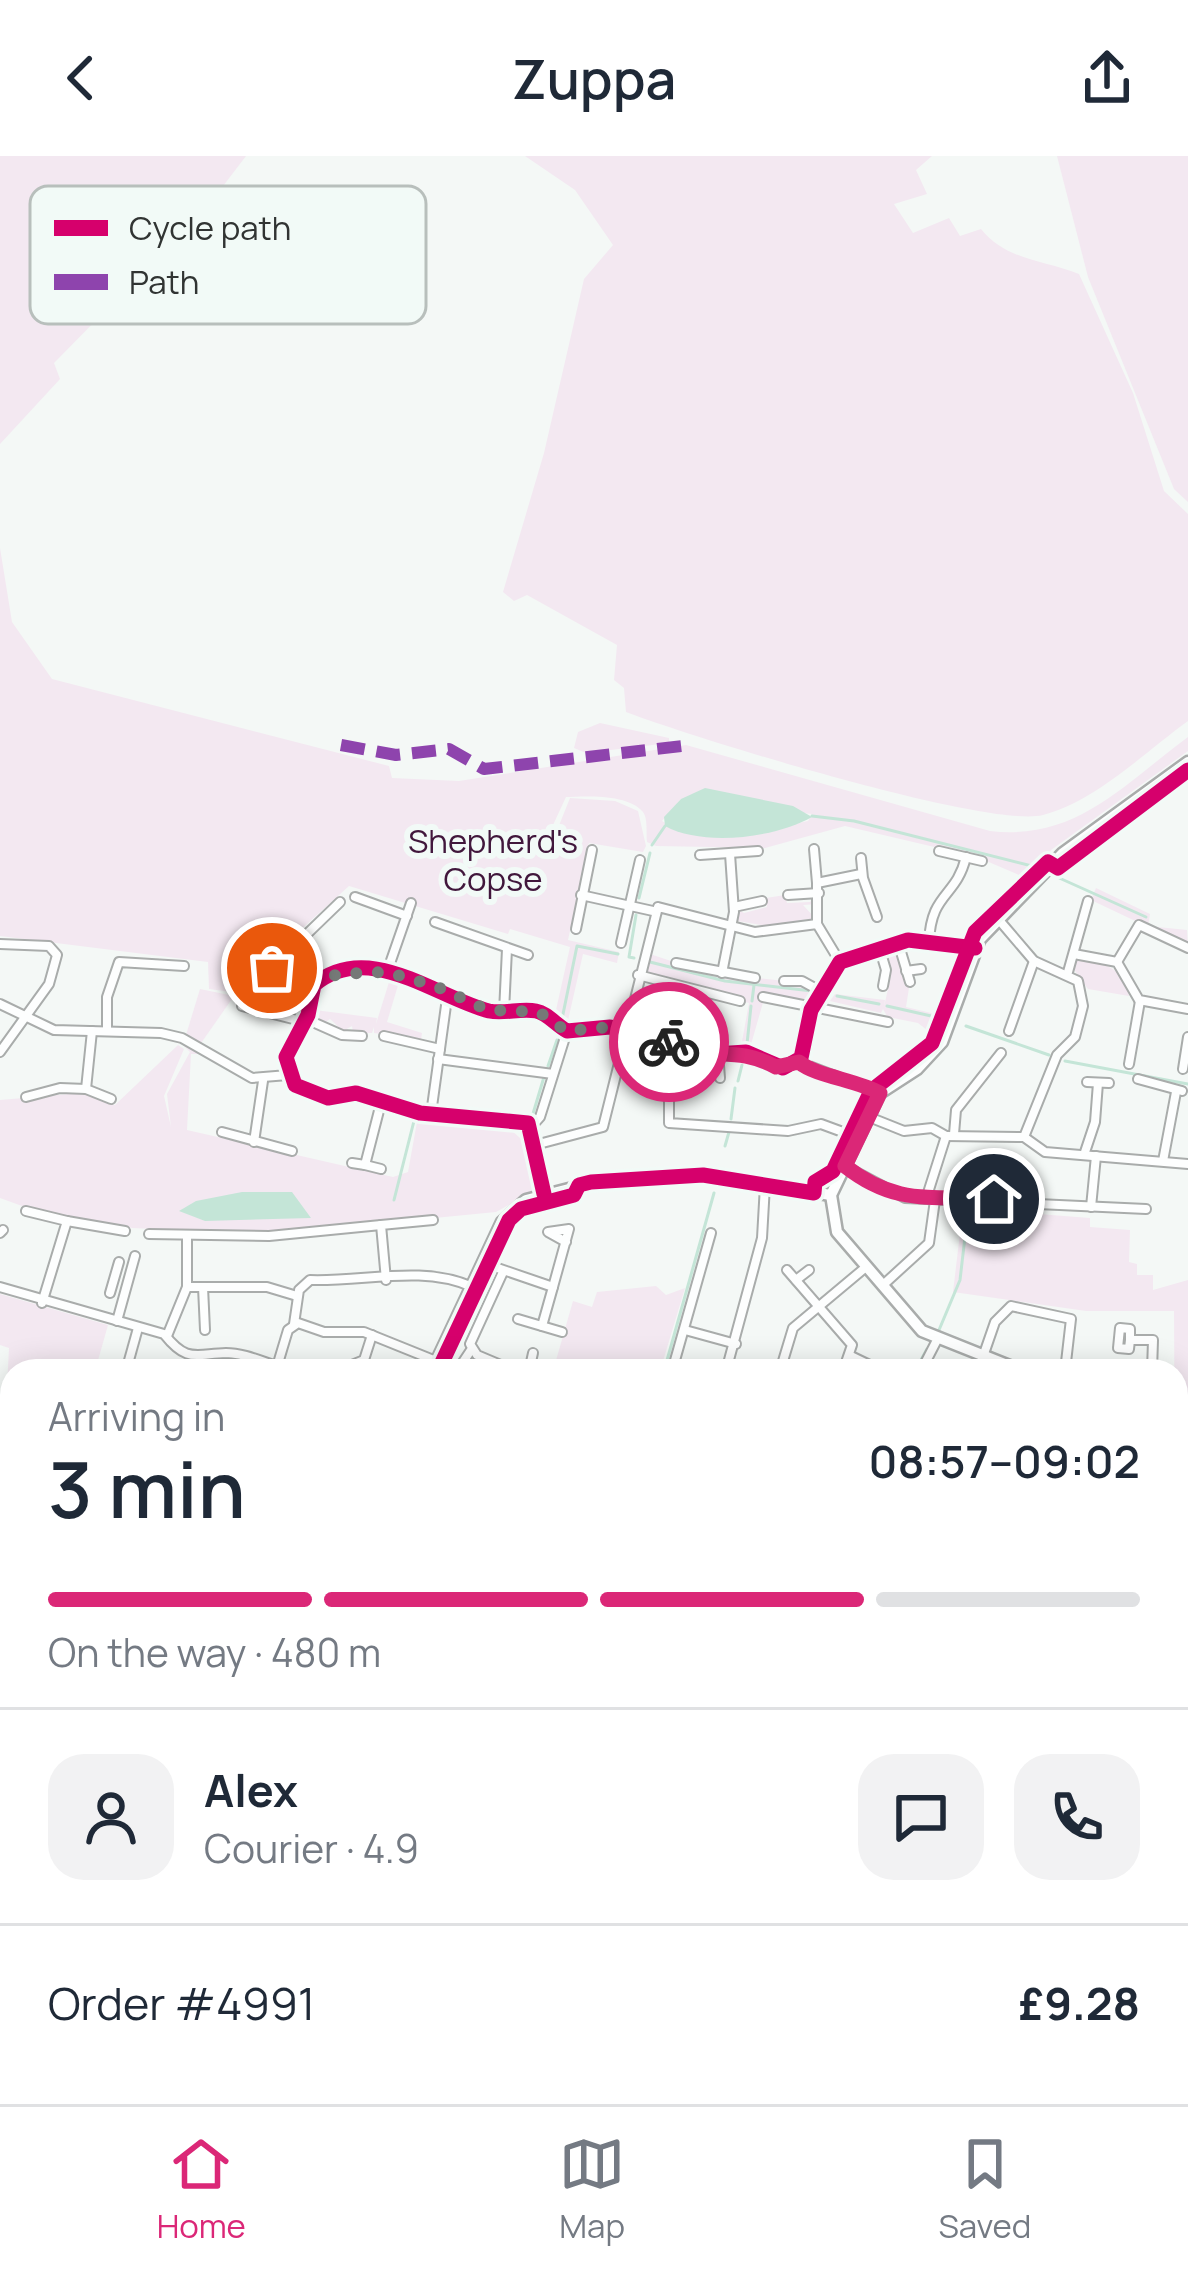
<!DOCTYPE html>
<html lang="en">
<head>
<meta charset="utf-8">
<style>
	:root { --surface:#fff; --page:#f2f2f3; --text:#1f2937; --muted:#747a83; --line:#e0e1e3; --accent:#db2777 }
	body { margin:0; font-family:Manrope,sans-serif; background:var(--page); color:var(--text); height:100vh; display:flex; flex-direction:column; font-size:45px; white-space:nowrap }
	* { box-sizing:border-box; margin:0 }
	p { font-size:39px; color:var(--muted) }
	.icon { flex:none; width:66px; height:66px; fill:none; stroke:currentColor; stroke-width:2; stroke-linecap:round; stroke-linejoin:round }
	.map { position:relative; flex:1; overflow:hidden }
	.sheet { position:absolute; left:0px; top:1203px; width:1188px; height:747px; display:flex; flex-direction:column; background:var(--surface); border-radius:36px 36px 0 0; box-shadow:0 6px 30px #0003 }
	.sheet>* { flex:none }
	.pin { position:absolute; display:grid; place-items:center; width:102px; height:102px; color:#fff; margin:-51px; border:6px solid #fff; border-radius:50%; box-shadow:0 3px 12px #0007 }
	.courier { position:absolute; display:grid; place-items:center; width:120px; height:120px; margin:-60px; border:9px solid #db2777; border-radius:50%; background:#fff; color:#222; box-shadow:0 3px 15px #0007 }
	.headline em { font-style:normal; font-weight:600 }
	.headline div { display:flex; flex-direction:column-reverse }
	.headline { display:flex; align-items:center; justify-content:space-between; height:204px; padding:0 48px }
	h1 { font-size:78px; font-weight:600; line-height:90px }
	.bar { display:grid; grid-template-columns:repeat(4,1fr); gap:18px 12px; align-content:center; height:144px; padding:0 48px }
	.bar i { height:15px; border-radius:9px; background:var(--line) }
	.bar .current { background:var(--accent) }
	.bar p { grid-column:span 4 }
	.line { display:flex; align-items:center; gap:30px; padding:0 48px; border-top:3px solid var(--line) }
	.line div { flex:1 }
	.round { display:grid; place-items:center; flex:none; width:126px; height:126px; border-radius:36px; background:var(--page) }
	header { display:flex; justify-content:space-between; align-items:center; height:156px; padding:0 48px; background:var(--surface); font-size:54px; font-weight:600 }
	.tabs { display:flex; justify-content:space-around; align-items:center; height:168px; border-top:3px solid var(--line); background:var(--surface); font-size:33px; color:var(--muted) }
	.tabs a { display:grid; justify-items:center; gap:6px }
	.tabs .current { color:var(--accent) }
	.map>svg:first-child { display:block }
</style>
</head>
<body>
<header><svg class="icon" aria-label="back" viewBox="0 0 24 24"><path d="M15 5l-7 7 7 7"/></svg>Zuppa<svg class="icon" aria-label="share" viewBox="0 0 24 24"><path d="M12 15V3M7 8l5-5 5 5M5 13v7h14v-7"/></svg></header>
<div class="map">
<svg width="1188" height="1948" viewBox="0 0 1188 1948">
	<rect width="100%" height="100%" fill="#f4f8f6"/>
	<g fill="#f3e8f1" fill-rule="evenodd">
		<path d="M0,0H246L129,153L106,154L54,207L60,223L0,288Z"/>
		<path d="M525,0H932L916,14L927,38L894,48L913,77L949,62L960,80L981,73C1007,105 1044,104 1079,118L1133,237L1164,335L1188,358V565C1145,596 1095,646 1043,659C988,673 691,581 626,556L624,532L614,524L617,489L527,439L514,445L503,436L544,297L584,123L613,89L575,34Z"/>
		<path d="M1057,0H1188V346L1174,333L1088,121Z"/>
		<path d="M0,392L12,466L52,523L389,610L392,622L459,625L686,589L990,675C1076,685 1123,629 1188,581V595L1051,694L1043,711L1026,722L977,701L845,670L765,692L656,690L647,686C646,678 648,662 643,656C629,638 587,640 566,641L541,695L550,692L570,642L615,645L638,655L646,690L643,696L589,687L568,784L619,796L617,807L583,798L567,869L554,863L570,791L510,773L508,778L349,730L232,836L209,833L208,806L0,780ZM681,643L812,658L808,665C760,674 706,693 662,665Z"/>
		<path d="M600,567L669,582V587L586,597L574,592L578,576Z"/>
		<path d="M1096,732L1150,758L1148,770L1187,774L1188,790L1091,744Z"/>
		<path d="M785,739L787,747L810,746L817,739L818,748L803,749L815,762L767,770L738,765L737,753L744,757L767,751L766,742Z"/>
		<path d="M897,795L909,832L906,851L944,860L935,880L918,867L868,857L887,860L883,853L881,857L830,845L835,838L885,844L884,851L891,819L887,798Z"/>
		<path d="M650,798L704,816L803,827L818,835L811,844L758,837V845L763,838L810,846L764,843L750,892L741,891L749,847L646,818Z"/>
		<path d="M1076,805C1103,805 1123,811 1129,840L1088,833L1073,812Z"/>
		<path d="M390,823L399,826L387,866L422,877L421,884L374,877V871L372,877H353L352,870L343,875L330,863L324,867L314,861L315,854L377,862L376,868Z"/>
		<path d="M200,833L234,840L199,890L186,879Z"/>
		<path d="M178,884L199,898H191L187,974L393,1021L408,1016L417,966L426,960L467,969L503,967L527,988L537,1033L496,1056L270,1078L132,1072L33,1054L0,1042V944L81,937L115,949L178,889L184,893L164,940L171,971L167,938L190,896Z"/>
		<path d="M963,1052L1090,1062V1071L1130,1074L1129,1106L1137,1108V1119H1153V1134L1188,1124V1478L1176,1479L1174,1155H1086L953,1136Z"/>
		<path d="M656,1130L666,1139L685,1132L660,1215H553L573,1145L592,1151L597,1136Z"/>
		<path d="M0,1138L108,1169L95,1215H12V1232H7L9,1192L0,1189Z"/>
		<path d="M12,1416V1621L0,1624V1417Z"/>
		<path d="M868,1938H980L976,1948H873Z"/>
	</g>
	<g fill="#c4e5d7">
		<path d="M705,632L793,650L812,661C775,682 703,691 665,670L664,661L681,643Z"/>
		<path d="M242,1036H292L311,1062L205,1065L179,1055L196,1045Z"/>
	</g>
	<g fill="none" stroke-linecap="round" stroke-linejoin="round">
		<g stroke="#c4e5d7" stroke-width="3">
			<path d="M812,660L854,665L1036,711"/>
			<path d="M652,689L665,670"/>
			<path d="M1057,721L1146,761"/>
			<path d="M639,742L650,697"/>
			<path d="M634,802L629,801L636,759"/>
			<path d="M650,806L725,825L812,835"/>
			<path d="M837,840L879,848"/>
			<path d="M752,845L754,829"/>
			<path d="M887,850L940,862"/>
			<path d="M562,863L577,790L618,798"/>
			<path d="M966,870L1049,899"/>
			<path d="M747,888L751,850"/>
			<path d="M1065,905L1188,928"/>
			<path d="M548,910L557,884"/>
			<path d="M738,925L742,909"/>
			<path d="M532,961L544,921"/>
			<path d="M731,963L735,932"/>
			<path d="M725,990L729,976"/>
			<path d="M394,1044L415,961"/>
			<path d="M939,1174L960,1124L968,1055"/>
			<path d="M445,1215L489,1119"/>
			<path d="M664,1215L714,1037"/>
			<path d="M915,1215L927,1193"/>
			<path d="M1176,1390L1188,1393"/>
			<path d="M0,1427L12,1426"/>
			<path d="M0,1661L12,1662"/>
			<path d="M460,1938L465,1948"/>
		</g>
		<g stroke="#a9acab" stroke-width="12">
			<g id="street">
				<path d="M814,693L817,727"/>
				<path d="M939,695L982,705"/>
				<path d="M700,699L758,695"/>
				<path d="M861,702L863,722L877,761"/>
				<path d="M581,739L653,755"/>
				<path d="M788,739L819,737"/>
				<path d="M355,741L407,760"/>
				<path d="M734,751L762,745"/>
				<path d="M435,766L528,799"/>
				<path d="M817,768V727L861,718"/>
				<path d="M576,773L592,694"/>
				<path d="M898,786L910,826"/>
				<path d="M929,786C931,736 956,742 966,701"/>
				<path d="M621,787L640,704"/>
				<path d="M0,788L49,790L57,799L49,828L0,896"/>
				<path d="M292,793L319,825"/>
				<path d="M880,794L886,814L883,830"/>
				<path d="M1074,798L1117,806L1139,844L1188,853"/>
				<path d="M1117,806L1139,769L1188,792"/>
				<path d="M676,807L755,822"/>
				<path d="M906,815L921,813"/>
				<path d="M387,816L411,747"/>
				<path d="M1068,816L1088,745"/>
				<path d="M722,817L734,756L730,698"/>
				<path d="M638,819L740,845"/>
				<path d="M784,825H802L822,836"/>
				<path d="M251,832L340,746"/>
				<path d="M763,841L888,866"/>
				<path d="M0,848L54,874L161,877L182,882L252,922L288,919"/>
				<path d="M242,850L305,866"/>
				<path d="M504,856L507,793"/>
				<path d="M306,863L342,879L362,880"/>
				<path d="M107,873V841L119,806L184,810"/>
				<path d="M92,875L86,933L111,943"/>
				<path d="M1009,875L1034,805"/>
				<path d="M384,880L440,893"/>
				<path d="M683,893L669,938V967L788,975L821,968L859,982"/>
				<path d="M718,897L720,922"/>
				<path d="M438,903L553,918"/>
				<path d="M799,906L880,937"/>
				<path d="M1129,908L1140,845"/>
				<path d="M1183,913L1188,881"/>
				<path d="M1138,923L1182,935"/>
				<path d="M1087,926L1109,927"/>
				<path d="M26,941L60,932L86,933"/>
				<path d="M431,958L448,835"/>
				<path d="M869,961L904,975L932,972L946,980L926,1043"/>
				<path d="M531,971L540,961L567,875"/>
				<path d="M222,976L292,995"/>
				<path d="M954,978L956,954L1001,897"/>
				<path d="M946,980L1024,981L1057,899L1075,881L1083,850L1078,825L1034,805L999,764"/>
				<path d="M1024,981L1045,996L1188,1008"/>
				<path d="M254,986L263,925"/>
				<path d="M535,989L603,971L658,751L755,776L817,768L840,806"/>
				<path d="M1084,999L1095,966L1098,927"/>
				<path d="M1163,1005L1176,936"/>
				<path d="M352,1007L365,1009"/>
				<path d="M845,1010L905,1042L1146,1053"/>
				<path d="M381,1013L365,1009L382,943"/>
				<path d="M544,1038L528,967L420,957L356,937L328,942L295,929L286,901L308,859L314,829C368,783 437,842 489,855C505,858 521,852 536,855C547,857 556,869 567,875L610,871L700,899L746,896L783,912L801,902L811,854L840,806L908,784L975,792"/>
				<path d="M1091,1051L1096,1000"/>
				<path d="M26,1055L67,1065L42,1147"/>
				<path d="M67,1065L125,1075"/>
				<path d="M0,1077L3,1074"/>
				<path d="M149,1078L269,1080L381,1069"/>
				<path d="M483,1107L553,1131L542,1170"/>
				<path d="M787,1114L852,1189L843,1215"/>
				<path d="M503,1116L470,1188L477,1199L515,1215"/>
				<path d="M386,1124L381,1069L433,1064"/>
				<path d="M796,1124L809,1114"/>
				<path d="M883,1129L929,1087L935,1044"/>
				<path d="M0,1131L164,1178C187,1207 195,1198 226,1197C243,1197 261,1205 277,1210"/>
				<path d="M187,1131H267L297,1140"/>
				<path d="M203,1131L205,1174"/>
				<path d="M553,1131L569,1073L548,1076L566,1086"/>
				<path d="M110,1137L119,1106"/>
				<path d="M518,1163L562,1176"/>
				<path d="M117,1165L135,1100"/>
				<path d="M294,1168L299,1134L310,1124C364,1126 421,1109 470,1130"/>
				<path d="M685,1174L736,1188"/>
				<path d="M167,1180L187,1131V1080"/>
				<path d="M1130,1184V1173L1120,1172L1118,1192L1129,1193L1130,1184H1153L1152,1215"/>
				<path d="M851,1200L882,1215"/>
				<path d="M276,1214L288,1174L298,1167L324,1176H364L436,1205"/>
				<path d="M126,1215L138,1172"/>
				<path d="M337,1215L364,1204L372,1179"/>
				<path d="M457,1215L471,1194"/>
				<path d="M529,1215L533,1197"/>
				<path d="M672,1215L711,1077"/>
				<path d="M726,1215L762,1082L765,1029"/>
				<path d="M780,1215L793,1172L866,1111"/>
				<path d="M921,1215L937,1184"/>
				<path d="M978,1215L995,1166L1011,1150L1071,1163L1065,1215"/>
				<path d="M1176,1662L1188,1661"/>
				<path d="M1176,1732L1188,1729"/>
				<path d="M1176,1757L1188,1786"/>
				<path d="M0,1775L12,1777"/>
				<path d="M1176,1812L1188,1821"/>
				<path d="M0,1860L10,1810"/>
				<path d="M1176,1902H1188"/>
				<path d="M0,1931L12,1924"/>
				<path d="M250,1938L268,1948"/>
				<path d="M543,1938L552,1948"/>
				<path d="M633,1938L637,1948"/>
				<path d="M863,1938L869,1948"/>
				<path d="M1041,1938L1102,1948"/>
				<path d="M1127,1938L1130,1948"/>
				<path d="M508,1940L511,1938"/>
				<path d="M736,1943L752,1938"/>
				<path d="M372,1948L377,1938"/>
				<path d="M585,1948L597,1938"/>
				<path d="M821,1948L831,1938"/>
				<path d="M980,1948L984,1938"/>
				<path d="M1018,1948L1023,1938"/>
				<path d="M1187,1948L1188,1940"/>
			</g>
		</g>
		<g stroke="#a9acab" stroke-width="15">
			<g id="secondary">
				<path d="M432,1215L502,1066L526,1044L604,1024L703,1019L831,1039"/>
				<path d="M1022,1215L922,1175L837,1076L831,1039L880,937L917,913L942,886L980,783L1063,697L1188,606"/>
				<path d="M1176,1484L1188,1485"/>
				<path d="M0,1632L12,1629"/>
				<path d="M424,1938L430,1948"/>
			</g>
		</g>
		<use href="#street" stroke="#fdfefe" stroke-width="8"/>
		<use href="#secondary" stroke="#fdfefe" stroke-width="10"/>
		<path stroke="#8e44ad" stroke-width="12" stroke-dasharray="24 12" stroke-linecap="butt" d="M341,589L396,599L449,593L484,613L682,590"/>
		<g stroke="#f2faf7" stroke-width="22">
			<g id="cycleway">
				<path d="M544,1038L528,967L420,957L356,937L328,942L295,929L286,901L308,859L314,829C368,783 437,842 489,855C505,858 521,852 536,855C547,857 556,869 567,875L610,871L700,899L746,896L783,912L801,902L811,854L840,806L908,784L975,792"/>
				<path d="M438,1215L509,1064L521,1053L574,1039L579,1029L591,1026L703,1019L814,1037L815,1026L833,1015L871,935L932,887L975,776L1048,706L1058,712L1188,614"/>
			</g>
		</g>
		<use href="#cycleway" stroke="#d6006c" stroke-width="15"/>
	</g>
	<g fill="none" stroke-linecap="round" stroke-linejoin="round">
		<path stroke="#757977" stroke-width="12" stroke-dasharray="0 21.6" d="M272,812L292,793L319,825L338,818L387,816L435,830L488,854L539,856L566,875L610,871L669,886"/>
		<path stroke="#db2777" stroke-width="15" d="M669,886C711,907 732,888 776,911L799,906C815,920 857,924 880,937L845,1010C897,1051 934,1039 994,1043"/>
	</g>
	<g text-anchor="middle" stroke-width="12" stroke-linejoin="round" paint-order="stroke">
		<g font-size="33" fill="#41173c" stroke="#f2faf7">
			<text x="493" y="697">Shepherd's<tspan x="493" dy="38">Copse</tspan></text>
		</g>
	</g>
	<rect x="30" y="30" width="396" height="138" rx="18" fill="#f2faf7" stroke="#b8bfbc" stroke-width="3"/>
	<rect x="54" y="64" width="54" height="16" fill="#d6006c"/>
	<rect x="54" y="118" width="54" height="16" fill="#8e44ad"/>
	<g font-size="33" fill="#313433">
		<text x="129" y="84">Cycle path</text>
		<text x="129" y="138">Path</text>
	</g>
</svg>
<div class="pin" style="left:272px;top:812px;background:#ea580c"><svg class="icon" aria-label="bag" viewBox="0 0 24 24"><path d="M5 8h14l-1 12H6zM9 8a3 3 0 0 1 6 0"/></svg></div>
<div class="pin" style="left:994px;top:1043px;background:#1f2937"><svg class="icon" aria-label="home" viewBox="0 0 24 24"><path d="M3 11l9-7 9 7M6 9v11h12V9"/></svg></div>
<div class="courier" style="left:669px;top:886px"><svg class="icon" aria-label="bike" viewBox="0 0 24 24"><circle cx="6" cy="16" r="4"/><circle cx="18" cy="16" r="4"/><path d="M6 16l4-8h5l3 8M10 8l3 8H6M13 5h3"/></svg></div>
<section class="sheet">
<div class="headline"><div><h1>3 min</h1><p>Arriving in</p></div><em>08:57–09:02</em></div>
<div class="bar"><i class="current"></i><i class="current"></i><i class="current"></i><i></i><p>On the way · 480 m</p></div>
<div class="line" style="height:216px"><a class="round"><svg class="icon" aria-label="person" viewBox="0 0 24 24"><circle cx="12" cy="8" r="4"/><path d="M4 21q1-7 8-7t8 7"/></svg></a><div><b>Alex</b><p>Courier · 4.9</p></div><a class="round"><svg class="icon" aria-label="chat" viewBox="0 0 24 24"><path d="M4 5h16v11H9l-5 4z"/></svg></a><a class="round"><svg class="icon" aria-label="phone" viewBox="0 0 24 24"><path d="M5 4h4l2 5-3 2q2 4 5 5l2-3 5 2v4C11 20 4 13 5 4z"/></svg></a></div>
<div class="line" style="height:156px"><div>Order #4991</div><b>£9.28</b></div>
</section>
</div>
<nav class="tabs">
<a class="current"><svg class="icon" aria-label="home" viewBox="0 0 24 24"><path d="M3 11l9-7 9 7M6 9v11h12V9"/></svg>Home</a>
<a><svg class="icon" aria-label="map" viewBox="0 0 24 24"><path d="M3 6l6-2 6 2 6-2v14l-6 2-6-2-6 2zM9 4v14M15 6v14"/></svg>Map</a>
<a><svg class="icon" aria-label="saved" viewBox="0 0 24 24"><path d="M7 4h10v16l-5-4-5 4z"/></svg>Saved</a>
</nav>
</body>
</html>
